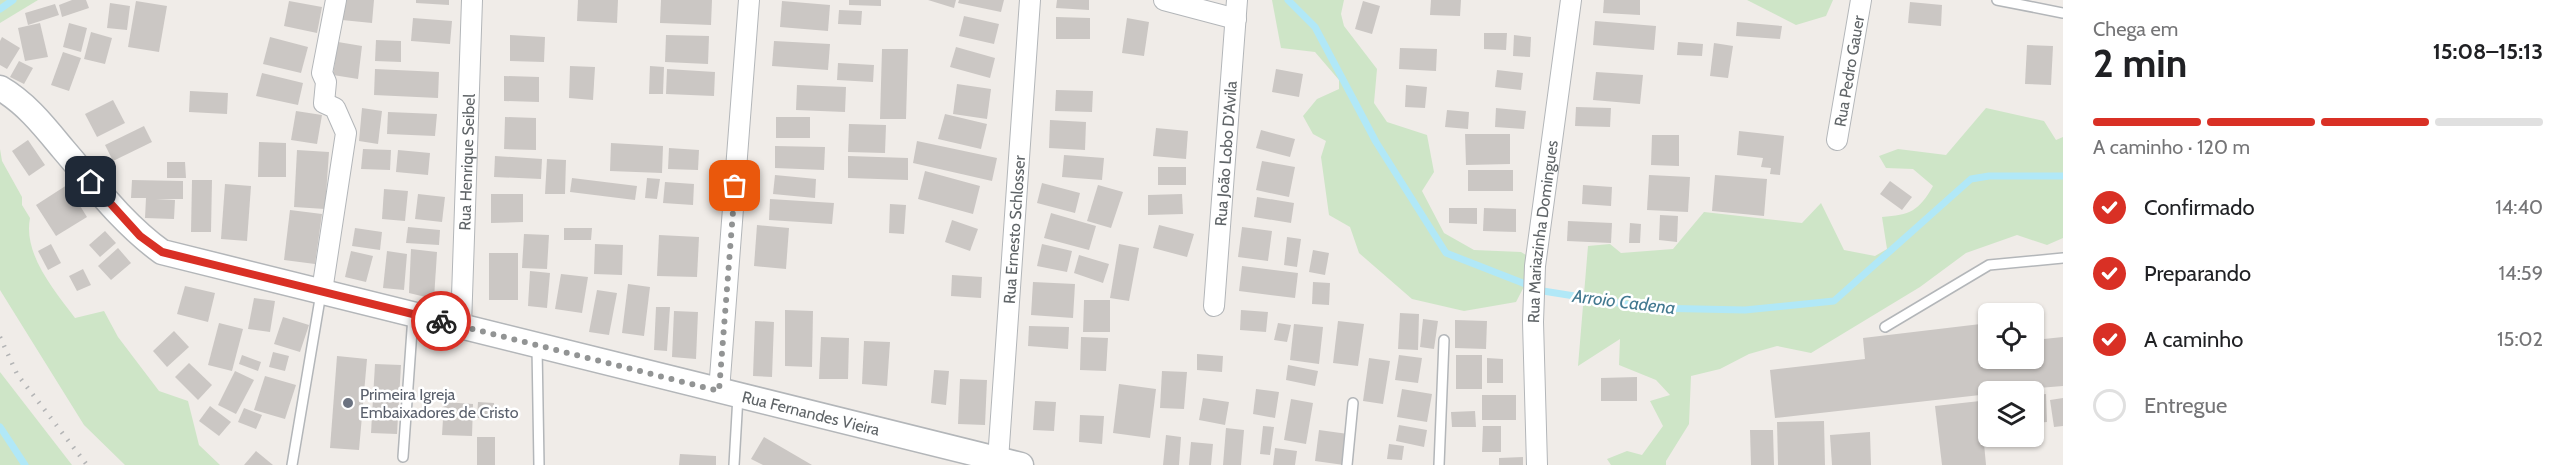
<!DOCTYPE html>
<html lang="pt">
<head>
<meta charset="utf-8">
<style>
	:root { --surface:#fff; --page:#f6f6f6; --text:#202124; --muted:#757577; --line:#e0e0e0; --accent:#d93025 }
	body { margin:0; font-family:Cabin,sans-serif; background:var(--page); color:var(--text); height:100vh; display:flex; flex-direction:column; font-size:22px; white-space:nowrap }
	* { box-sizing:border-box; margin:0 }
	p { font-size:20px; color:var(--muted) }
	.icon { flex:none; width:33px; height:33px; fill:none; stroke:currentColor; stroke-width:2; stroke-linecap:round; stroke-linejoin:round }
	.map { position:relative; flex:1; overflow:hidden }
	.side { display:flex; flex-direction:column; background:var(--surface); width:510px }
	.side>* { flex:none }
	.buttons { position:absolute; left:1978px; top:303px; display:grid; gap:12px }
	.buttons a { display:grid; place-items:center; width:66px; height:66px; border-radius:9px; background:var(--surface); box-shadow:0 2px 4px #0004; font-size:30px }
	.pin { position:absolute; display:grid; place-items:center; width:51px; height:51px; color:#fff; margin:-26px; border-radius:12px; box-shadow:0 3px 9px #0006 }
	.courier { position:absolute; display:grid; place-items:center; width:60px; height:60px; margin:-30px; border:4px solid #d93025; border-radius:50%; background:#fff; color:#222; box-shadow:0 2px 8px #0007 }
	.head em { font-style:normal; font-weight:800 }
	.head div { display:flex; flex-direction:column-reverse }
	.head { display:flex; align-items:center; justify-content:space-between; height:102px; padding:0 30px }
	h1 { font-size:39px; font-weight:800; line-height:45px }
	.bar { display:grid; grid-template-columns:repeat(4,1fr); gap:9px 6px; align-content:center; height:72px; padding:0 30px }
	.bar i { height:8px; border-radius:4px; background:var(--line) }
	.bar .active { background:var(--accent) }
	.bar p { grid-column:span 4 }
	ol { padding:0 30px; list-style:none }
	li { display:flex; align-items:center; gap:18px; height:66px }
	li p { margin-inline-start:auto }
	li .icon { padding:6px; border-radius:50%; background:var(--accent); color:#fff; stroke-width:4 }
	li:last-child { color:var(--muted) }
	li i { width:33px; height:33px; border:3px solid var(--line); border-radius:50% }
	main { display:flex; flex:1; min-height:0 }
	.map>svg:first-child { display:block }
</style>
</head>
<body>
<main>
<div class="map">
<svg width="2063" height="465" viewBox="0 0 2063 465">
	<rect width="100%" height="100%" fill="#f0ece8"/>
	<g fill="#cee5c7">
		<path d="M0,0H38L0,23Z"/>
		<path d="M1272,0H1344L1341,14L1344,26L1377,69L1374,103L1387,122L1427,135L1434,172L1422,191L1444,233L1474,250L1521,252L1526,255L1529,277L1516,302L1464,311L1412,299L1359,253L1350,227L1329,215L1321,157L1326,141L1313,134L1303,116L1317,99L1339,89V80L1315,52L1281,48Z"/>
		<path d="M1747,0H1833L1826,16L1796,25Z"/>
		<path d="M1986,108L2044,121L2056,140L2063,137V238L2047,245L2017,235L1966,253L1920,287L1811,353L1777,346L1749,354L1720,369L1691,376L1689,424L1666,461V465H1611L1607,459L1627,451L1642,455L1663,426L1650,401L1670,395L1656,380L1619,365L1620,339L1578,366L1588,246L1610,244L1621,253L1673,249L1704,212L1802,223L1821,203L1844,250L1875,256L1887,249L1882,217C1910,215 1919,211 1933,186L1913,169L1886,168L1879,156L1898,149L1946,155Z"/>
		<path d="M0,149L2,161L22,197V205L30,218C23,254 54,290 75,318L104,311L118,337L159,391L188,401L199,445L220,465H125L84,425L0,290Z"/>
		<path d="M0,372L72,465H0Z"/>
	</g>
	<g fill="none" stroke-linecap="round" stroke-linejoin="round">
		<g stroke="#b1e8f7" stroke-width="7">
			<path d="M1288,0L1315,27L1376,142L1446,253L1543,291L1650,308L1745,310L1834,301L1971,179L1989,176H2063"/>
			<path d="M0,9L13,0"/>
			<path d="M0,427L25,465"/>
		</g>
	</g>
	<g fill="#cbc7c4">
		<path d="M72,0H86L89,8L62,17L59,5Z"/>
		<path d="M344,0H374L372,23L342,20Z"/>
		<path d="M416,0H449V5L416,3Z"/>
		<path d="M578,0H618L617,23L577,21Z"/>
		<path d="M661,0H712L711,25L660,23Z"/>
		<path d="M849,0H881V6L849,5Z"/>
		<path d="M928,0H956L954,8Z"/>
		<path d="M959,0H1004L1001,12L958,3Z"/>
		<path d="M1057,0H1089V10L1056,8Z"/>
		<path d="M1431,0H1461L1460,16L1430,15Z"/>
		<path d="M1604,0H1640V15L1603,13Z"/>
		<path d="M136,1L167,6L159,52L128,47Z"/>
		<path d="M289,1L322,7L317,33L284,26Z"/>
		<path d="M782,1L830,5L828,31L780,27Z"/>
		<path d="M1363,1L1380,6L1372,34L1355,29Z"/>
		<path d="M1910,2L1942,5L1941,26L1908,23Z"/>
		<path d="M110,3L130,6L127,30L107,28Z"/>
		<path d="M55,4L59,15L28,25L25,13Z"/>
		<path d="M839,10L862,11L861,25L838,24Z"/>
		<path d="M964,16L999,24L994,44L959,36Z"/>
		<path d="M1056,17L1090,18V39H1056Z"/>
		<path d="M413,18L452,21L450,44L411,41Z"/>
		<path d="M1127,18L1149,22L1144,56L1122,53Z"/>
		<path d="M1595,21L1656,26L1654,50L1593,45Z"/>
		<path d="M1737,22L1782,26L1780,39L1736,36Z"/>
		<path d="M40,23L48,57L25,61L18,28Z"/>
		<path d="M69,23L87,28L81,52L63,47Z"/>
		<path d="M91,32L112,38L105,64L84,59Z"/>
		<path d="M1484,33H1507L1506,50L1484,49Z"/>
		<path d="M510,35L545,37L544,62L510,61Z"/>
		<path d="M666,35L709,36L708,64L665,62Z"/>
		<path d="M1514,35L1531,37L1530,57L1513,56Z"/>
		<path d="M2,37L20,48L7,69L0,65V41Z"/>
		<path d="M270,37L308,47L301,73L263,64Z"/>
		<path d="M376,40L401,41V62L375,61Z"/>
		<path d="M774,41L830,44L828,70L772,66Z"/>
		<path d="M338,42L362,46L358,79L333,75Z"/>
		<path d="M1678,42L1703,44L1702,56L1677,55Z"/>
		<path d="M1714,43L1733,46L1728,78L1710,76Z"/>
		<path d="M2027,45L2053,46L2051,85L2025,84Z"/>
		<path d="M956,47L995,58L990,78L950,67Z"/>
		<path d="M1400,48L1437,49L1436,71L1399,69Z"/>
		<path d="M882,49H908L906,119H880Z"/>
		<path d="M63,52L81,58L69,91L51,85Z"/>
		<path d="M19,61L33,68L24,84L10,77Z"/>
		<path d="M838,63L874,65L873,82L837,80Z"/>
		<path d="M570,66L595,67L593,100L569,98Z"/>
		<path d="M650,66L664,67L663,94H649Z"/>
		<path d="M375,69L439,72L438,98L374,95Z"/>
		<path d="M667,69L715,72L714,96L666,94Z"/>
		<path d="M1276,69L1303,74L1299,97L1272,92Z"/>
		<path d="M1497,70L1523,73L1521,90L1495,87Z"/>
		<path d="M1596,72L1643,75L1640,104L1593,100Z"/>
		<path d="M262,73L303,83L298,105L256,96Z"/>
		<path d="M504,76L539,77V102L504,101Z"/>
		<path d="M957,84L991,89L987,119L953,114Z"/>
		<path d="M797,85L846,87L845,112L796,110Z"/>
		<path d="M1406,85L1427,87L1425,108L1405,107Z"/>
		<path d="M1056,90L1093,91L1092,112L1055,111Z"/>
		<path d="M190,91L228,93L227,114L189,112Z"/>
		<path d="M113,100L125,123L97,137L85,114Z"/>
		<path d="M1576,107L1611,108L1610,127L1575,126Z"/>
		<path d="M362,108L382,111L378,144L359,141Z"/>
		<path d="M1496,108L1526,111L1524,129L1495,127Z"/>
		<path d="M1447,110L1469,112L1468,129L1445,127Z"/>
		<path d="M296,111L322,115L317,144L291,140Z"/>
		<path d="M388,112L437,114L435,136L387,134Z"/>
		<path d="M945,114L987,124L981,149L938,139Z"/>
		<path d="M505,117L536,118V150L504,149Z"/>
		<rect x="776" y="117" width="34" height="21"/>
		<path d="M1050,120L1086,122L1085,150L1049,148Z"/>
		<path d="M849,124L886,125L885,153L848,152Z"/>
		<path d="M144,126L152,142L113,161L105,145Z"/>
		<path d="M1156,128L1188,131L1186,159L1153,156Z"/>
		<path d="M1261,130L1295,139L1290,157L1256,148Z"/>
		<path d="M1739,131L1784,136L1780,175L1770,174L1771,168L1761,167L1763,158L1737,155Z"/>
		<path d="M1465,134H1510V164L1466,165Z"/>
		<path d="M1652,135H1679V166L1651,165Z"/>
		<path d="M28,140L45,165L29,176L12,151Z"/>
		<path d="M917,141L997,158L992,181L913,163Z"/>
		<path d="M259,142L286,143V177H258Z"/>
		<path d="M611,143L663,146L662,173L610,171Z"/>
		<path d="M775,146L825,147L824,170L775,168Z"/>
		<path d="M669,148L699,150L698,170L668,169Z"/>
		<path d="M363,149L391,150L390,170L361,169Z"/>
		<path d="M297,150L329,152L325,209L294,207Z"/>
		<path d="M398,150L430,153L428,175L396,172Z"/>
		<path d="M1064,155L1104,158L1102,180L1062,177Z"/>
		<path d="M495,156L542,159L541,179L494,177Z"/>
		<path d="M848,156L908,158V180L848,178Z"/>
		<path d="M547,159L566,160L565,194H545Z"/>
		<path d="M1262,161L1295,167L1289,197L1256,190Z"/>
		<path d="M167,162H185L186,178H167Z"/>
		<rect x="1158" y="167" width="28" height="18"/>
		<rect x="1468" y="170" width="45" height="21"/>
		<path d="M925,171L980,186L973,214L918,199Z"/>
		<path d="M775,175L816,179L815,198L773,194Z"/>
		<path d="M1649,175L1690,177L1688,212L1647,210Z"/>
		<path d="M1715,175L1767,179L1764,216L1712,211Z"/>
		<path d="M572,178L637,186L635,200L570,192Z"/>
		<path d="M647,178L660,179L657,199L645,198Z"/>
		<path d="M132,180L183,181V199H156L175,200L174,219L145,218L146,198H131Z"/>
		<path d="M192,180H212L211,232H191Z"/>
		<path d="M1890,181L1912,197L1902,210L1880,194Z"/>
		<path d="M665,182L694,184L693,205L663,203Z"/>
		<path d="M1042,183L1080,193L1075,213L1037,203Z"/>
		<path d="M225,184L251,186L247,241L221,239Z"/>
		<path d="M67,185L87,217L56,236L36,205Z"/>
		<path d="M1098,185L1123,192L1111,228L1087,221Z"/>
		<path d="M1583,185L1612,187L1611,206L1582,204Z"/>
		<path d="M384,189L408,191L405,221L382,219Z"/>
		<path d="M418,194L445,197L442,222L415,219Z"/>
		<path d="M491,194H523V222L491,223Z"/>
		<path d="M1182,194L1183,214L1148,215V195Z"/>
		<path d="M1257,197L1294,203L1291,223L1254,217Z"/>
		<path d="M770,199L834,203L832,224L769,220Z"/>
		<path d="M890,204L906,205L904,234L889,233Z"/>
		<path d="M1449,208H1477V224L1449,223Z"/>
		<path d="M1484,208L1516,209V232L1483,231Z"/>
		<path d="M290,210L322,214L315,264L284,260Z"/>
		<path d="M1051,213L1096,226L1089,250L1044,238Z"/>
		<path d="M1660,215L1678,216L1677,242L1659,240Z"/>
		<path d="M952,220L978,229L970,251L945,242Z"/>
		<path d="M1568,221L1612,223L1611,243L1567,241Z"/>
		<path d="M1630,223L1641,224L1640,243H1629Z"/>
		<path d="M757,225L789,228L786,269L754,266Z"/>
		<path d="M1159,225L1194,234L1187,257L1153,248Z"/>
		<path d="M408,227L440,230L439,245L406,243Z"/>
		<path d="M1242,227L1272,231L1268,261L1238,257Z"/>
		<path d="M355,228L382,232L380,250L352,246Z"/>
		<path d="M564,228H592L591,240H564Z"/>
		<path d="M105,231L116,243L100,257L89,245Z"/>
		<path d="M524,234L549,235L547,269L522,268Z"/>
		<path d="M659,235L699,237L697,277L657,276Z"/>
		<path d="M1287,237L1301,239L1297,267L1284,265Z"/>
		<path d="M51,244L61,263L48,270L38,251Z"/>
		<path d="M595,244L623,245L622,275L594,274Z"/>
		<path d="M1042,244L1072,251L1067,272L1037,266Z"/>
		<path d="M1119,244L1139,248L1129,301L1110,298Z"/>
		<path d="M118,248L131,263L111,280L98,266Z"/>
		<path d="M411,249L437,252L434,299L409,293Z"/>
		<path d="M1313,250L1329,253L1325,275L1309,272Z"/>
		<path d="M351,251L373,256L366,282L345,277Z"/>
		<path d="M387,251L407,254L404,290L383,288Z"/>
		<rect x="489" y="253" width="29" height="47"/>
		<path d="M1079,255L1109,264L1103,283L1074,273Z"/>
		<path d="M1242,266L1298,273L1295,298L1239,291Z"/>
		<path d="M83,269L91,285L77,291L69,276Z"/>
		<path d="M530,271L550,273L547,308L528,306Z"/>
		<path d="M561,274L588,277L582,313L555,309Z"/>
		<path d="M952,275L982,277L981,298L951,296Z"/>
		<path d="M1033,282L1075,284L1073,318L1031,315Z"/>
		<path d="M1313,282L1330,283L1329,305L1312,304Z"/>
		<path d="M628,284L650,287L644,336L622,333Z"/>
		<path d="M185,286L215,293L208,322L177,314Z"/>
		<path d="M597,290L617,293L609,335L589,332Z"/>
		<path d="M254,298L275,301L270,332L248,329Z"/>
		<path d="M1084,300H1110V332H1083Z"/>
		<path d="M656,307H670L667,351L654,350Z"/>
		<path d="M785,310L813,311L812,367L785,366Z"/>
		<path d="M1241,310L1268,312L1266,332L1240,330Z"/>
		<path d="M674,311L698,312L696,359L672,357Z"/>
		<path d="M1400,313L1419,314L1418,350L1398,349Z"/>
		<path d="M283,317L309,325L300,352L274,344Z"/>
		<path d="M1423,319L1438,321L1434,349L1420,347Z"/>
		<path d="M1455,320L1487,321L1486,349L1455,348Z"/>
		<path d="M755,321L774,322L772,377L753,376Z"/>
		<path d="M1338,321L1364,324L1358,366L1333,363Z"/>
		<path d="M219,323L243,329L232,371L208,365Z"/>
		<path d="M1278,323L1291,325L1287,342L1274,340Z"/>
		<path d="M1989,323V358H2034V340L2063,337V386L1989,392V394L1775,418L1770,370L1865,359L1863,338Z"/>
		<path d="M1294,324L1323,327L1319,364L1290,360Z"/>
		<path d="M1029,326L1069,327L1068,349L1028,346Z"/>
		<path d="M174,331L189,347L167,367L153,351Z"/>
		<path d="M821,337L849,338L848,379H819Z"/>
		<path d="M1081,337L1108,338L1106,371L1080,370Z"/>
		<path d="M864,341L890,342L887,386L862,384Z"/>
		<path d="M273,352L289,356L285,371L269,367Z"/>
		<path d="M1197,354L1223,356L1222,372L1197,370Z"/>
		<path d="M242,355L261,362L258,371L239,364Z"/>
		<path d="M1399,355L1422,358L1418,383L1395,380Z"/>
		<rect x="1456" y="355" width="26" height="34"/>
		<path d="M337,356L367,359L359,450L330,448Z"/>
		<path d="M1369,358L1390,361L1383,404L1363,401Z"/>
		<path d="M1487,358L1503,359V383H1487Z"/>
		<path d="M189,363L212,385L198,400L175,377Z"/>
		<path d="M375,364L401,365L397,434L371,433Z"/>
		<path d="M1288,365L1318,371L1315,386L1286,380Z"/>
		<path d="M934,370L949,371L946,405L931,403Z"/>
		<path d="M235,371L254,380L236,414L218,405Z"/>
		<path d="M1162,371L1187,372L1184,409L1160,408Z"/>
		<path d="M265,376L296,385L285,419L254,410Z"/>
		<path d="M1637,377V401H1601V378Z"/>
		<path d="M960,379L987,380L985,425L958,424Z"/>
		<path d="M1119,384L1156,389L1150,438L1113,433Z"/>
		<path d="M1256,389L1279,392L1275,418L1253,414Z"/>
		<path d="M1402,389L1432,394L1427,422L1397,417Z"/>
		<path d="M2046,394L2047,422L2034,423V395Z"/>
		<rect x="1482" y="395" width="34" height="25"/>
		<path d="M1203,398L1229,402L1225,425L1199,420Z"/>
		<path d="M2063,398V426L2054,427L2050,400Z"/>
		<path d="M1291,399L1313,403L1306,444L1284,440Z"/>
		<path d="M1035,401L1056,402L1054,431L1033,430Z"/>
		<path d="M1980,401L1986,465H1942L1935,406Z"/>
		<path d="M444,402L473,404L472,436L442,435Z"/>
		<path d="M478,402L494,403L493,419L477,418Z"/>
		<path d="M210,406L231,422L219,436L199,421Z"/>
		<path d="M244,408L262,415L256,429L238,422Z"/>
		<path d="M1475,411L1476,427H1452L1451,412Z"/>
		<path d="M1080,415L1104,416L1102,444L1079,442Z"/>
		<path d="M1824,421L1825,465H1778L1777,422Z"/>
		<path d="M1399,425L1427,430L1424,447L1396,441Z"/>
		<path d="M1263,426L1274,427L1270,455L1260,454Z"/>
		<path d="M1483,426H1501V452H1482Z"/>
		<path d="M1226,428L1244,430L1241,465H1223Z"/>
		<path d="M1319,430L1348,434L1344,465L1315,461Z"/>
		<path d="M1750,430H1773L1774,465H1751Z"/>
		<path d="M1870,432L1871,465H1832L1830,435Z"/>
		<path d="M1166,435L1181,437L1179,465H1163Z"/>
		<rect x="477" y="437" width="18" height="28"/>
		<path d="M764,437L812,465H763L751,459Z"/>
		<path d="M1191,442L1213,444L1211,465H1189Z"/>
		<path d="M1389,444L1404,446L1402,460L1387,459Z"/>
		<path d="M1275,448L1297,451L1295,465H1273Z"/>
		<path d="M256,451L273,465H244Z"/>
		<path d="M680,454L716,456V465H679Z"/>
		<path d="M1523,457V465H1499V458Z"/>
	</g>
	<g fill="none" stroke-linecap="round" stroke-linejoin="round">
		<g stroke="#b3b6b9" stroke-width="12">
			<g id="service">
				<path d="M1997,0L2063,13"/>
				<path d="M1885,327L1989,265L2063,258"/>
				<path d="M537,347L539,465"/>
				<path d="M403,457L413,316"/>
				<path d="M292,465L321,293"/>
				<path d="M734,465L738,396"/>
				<path d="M1347,465L1353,403"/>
				<path d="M1439,465L1444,340"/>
			</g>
		</g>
		<g stroke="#b3b6b9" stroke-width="22">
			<g id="minor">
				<path d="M1164,0L1236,19"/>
				<path id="s1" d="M1837,140L1861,0"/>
				<path d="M322,291L346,133L335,108L324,103L326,82L322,73L336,0"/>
				<path id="s2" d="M1214,306L1237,0"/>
				<path id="s3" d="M461,326L472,0"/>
				<path d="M719,391L749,0"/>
				<path id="s4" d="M998,460L1030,0"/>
				<path id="s5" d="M1537,465L1533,322L1535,266L1571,0"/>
			</g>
		</g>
		<g stroke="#b3b6b9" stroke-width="27">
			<g id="tertiary">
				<path id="s6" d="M0,88C26,103 44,126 63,149C94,185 123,224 162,252L1021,465"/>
			</g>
		</g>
		<use href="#service" stroke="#fff" stroke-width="9"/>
		<use href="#minor" stroke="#fff" stroke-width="20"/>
		<use href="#tertiary" stroke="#fff" stroke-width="24"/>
		<path stroke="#b3b4b5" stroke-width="4.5" stroke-dasharray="1.5 8" stroke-linecap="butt" d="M0,337L17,374L87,465"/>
	</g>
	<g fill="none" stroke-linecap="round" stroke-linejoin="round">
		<path stroke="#929494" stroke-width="6" stroke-dasharray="0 10.8" d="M441,321L719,391L735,186"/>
		<path stroke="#d93025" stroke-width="8" d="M91,182L140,236L162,252L441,321"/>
	</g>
	<circle fill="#6b7280" stroke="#fff" stroke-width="2" cx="348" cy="403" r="6"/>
	<g text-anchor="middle" stroke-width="5" stroke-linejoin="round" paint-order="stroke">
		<g font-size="16" fill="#5f6467" stroke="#fff">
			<text dy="6" stroke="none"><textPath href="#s1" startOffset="70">Rua Pedro Gauer</textPath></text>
			<text dy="6" stroke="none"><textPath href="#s2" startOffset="153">Rua João Lobo D'Avila</textPath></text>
			<text dy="6" stroke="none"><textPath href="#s3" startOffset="164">Rua Henrique Seibel</textPath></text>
			<text dy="6" stroke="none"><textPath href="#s4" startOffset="231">Rua Ernesto Schlosser</textPath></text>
			<text dy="6" stroke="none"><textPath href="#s5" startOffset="234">Rua Mariazinha Domingues</textPath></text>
			<text dy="6" stroke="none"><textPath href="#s6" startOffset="900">Rua Fernandes Vieira</textPath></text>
		</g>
		<g font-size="16" fill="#5b616d" stroke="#fff" text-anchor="start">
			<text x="360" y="400">Primeira Igreja<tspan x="360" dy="18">Embaixadores de Cristo</tspan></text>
		</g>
		<g font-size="18" font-style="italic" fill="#437990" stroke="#fff">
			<text transform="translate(1624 302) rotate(7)" y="6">Arroio Cadena</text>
		</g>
	</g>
</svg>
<div class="buttons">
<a><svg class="icon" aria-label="locate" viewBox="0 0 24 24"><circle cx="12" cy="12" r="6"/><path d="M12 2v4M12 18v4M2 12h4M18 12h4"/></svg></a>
<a><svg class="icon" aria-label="layers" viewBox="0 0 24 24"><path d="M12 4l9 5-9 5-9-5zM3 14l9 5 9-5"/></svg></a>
</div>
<div class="pin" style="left:735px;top:186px;background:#ea580c"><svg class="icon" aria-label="bag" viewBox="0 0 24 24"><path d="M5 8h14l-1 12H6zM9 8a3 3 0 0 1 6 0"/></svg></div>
<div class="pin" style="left:91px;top:182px;background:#1f2937"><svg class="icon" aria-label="home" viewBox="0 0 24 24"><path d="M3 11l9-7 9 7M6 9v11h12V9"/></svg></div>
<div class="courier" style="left:441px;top:321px"><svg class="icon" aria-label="bike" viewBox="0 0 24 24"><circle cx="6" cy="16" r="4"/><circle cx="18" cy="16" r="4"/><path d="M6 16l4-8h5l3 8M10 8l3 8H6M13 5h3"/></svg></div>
</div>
<section class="side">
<div class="head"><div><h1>2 min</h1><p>Chega em</p></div><em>15:08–15:13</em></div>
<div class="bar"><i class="active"></i><i class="active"></i><i class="active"></i><i></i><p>A caminho · 120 m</p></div>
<ol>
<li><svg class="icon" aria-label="check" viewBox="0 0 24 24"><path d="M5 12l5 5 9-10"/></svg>Confirmado<p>14:40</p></li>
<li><svg class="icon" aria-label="check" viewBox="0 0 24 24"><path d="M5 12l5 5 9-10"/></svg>Preparando<p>14:59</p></li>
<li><svg class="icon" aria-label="check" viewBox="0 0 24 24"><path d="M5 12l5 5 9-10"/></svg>A caminho<p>15:02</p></li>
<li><i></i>Entregue</li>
</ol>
</section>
</main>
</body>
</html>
